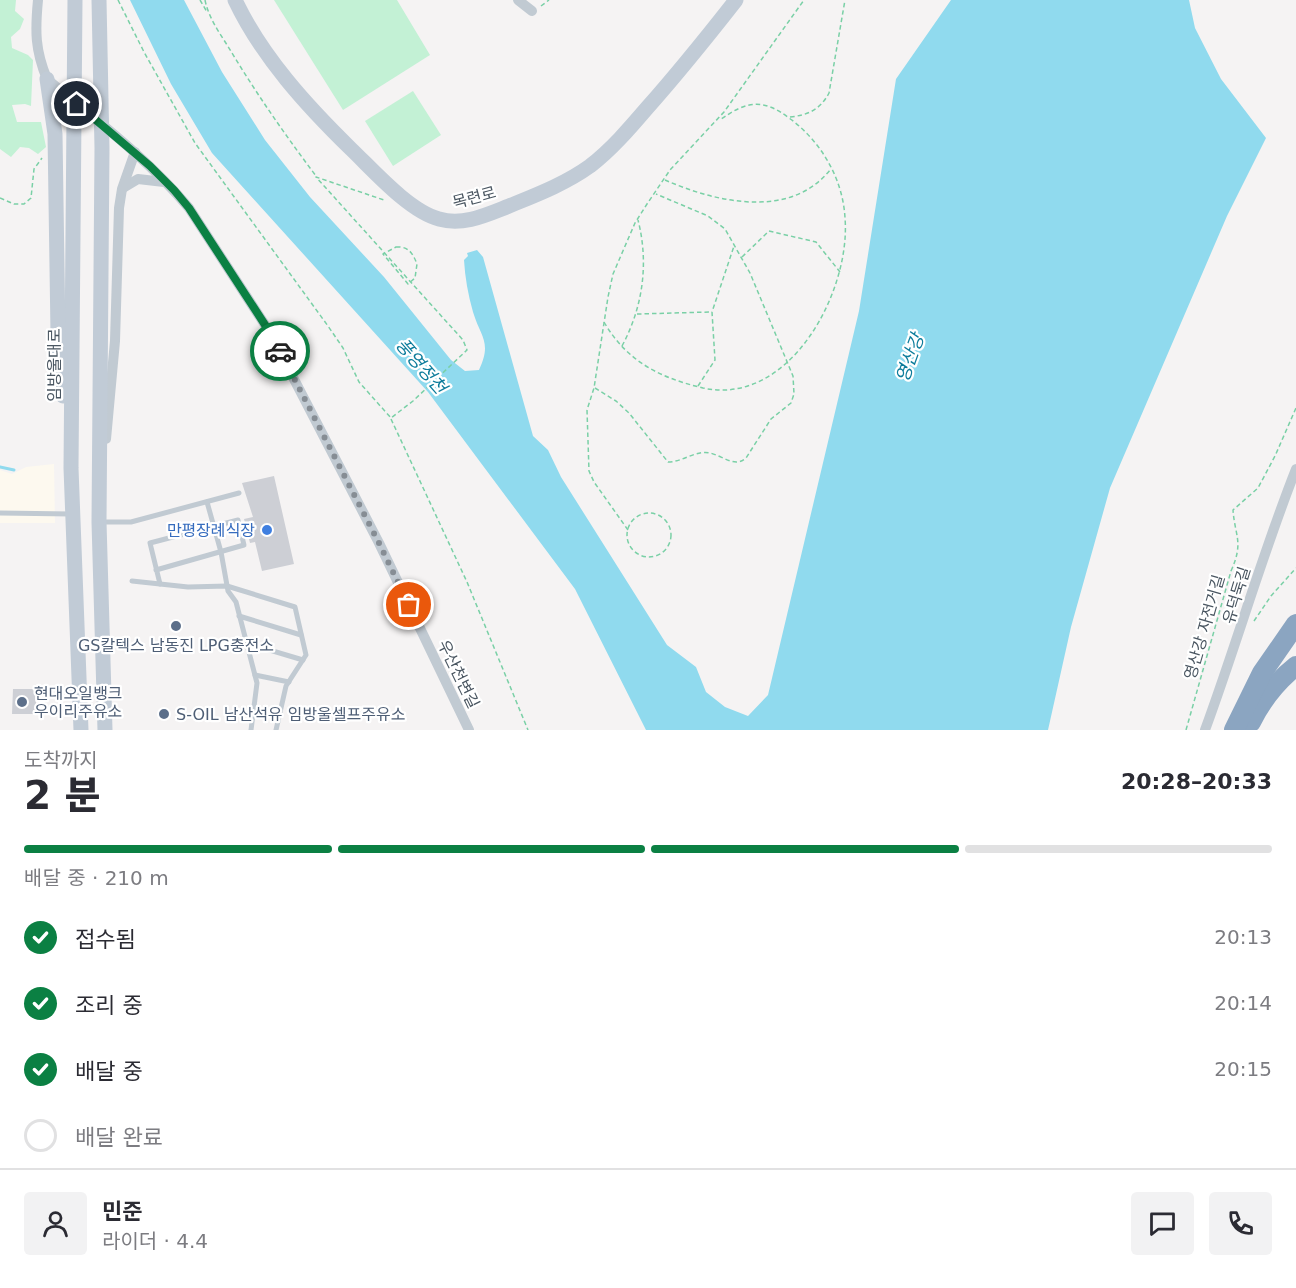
<!DOCTYPE html>
<html lang="ko">
<head>
<meta charset="utf-8">
<style>
	:root { --surface:#fff; --page:#f2f2f3; --text:#2b2b33; --muted:#7c7c81; --line:#e1e1e2; --accent:#0b8043 }
	body { margin:0; font-family:"DejaVu Sans","Noto Sans KR",sans-serif; background:var(--page); color:var(--text); height:100vh; display:flex; flex-direction:column; font-size:22px; white-space:nowrap }
	* { box-sizing:border-box; margin:0 }
	p { font-size:20px; color:var(--muted) }
	.icon { flex:none; width:33px; height:33px; fill:none; stroke:currentColor; stroke-width:2; stroke-linecap:round; stroke-linejoin:round }
	.map { position:relative; height:730px; overflow:hidden }
	.side { display:flex; flex-direction:column; background:var(--surface); flex:1 }
	.side>* { flex:none }
	.pin { position:absolute; display:grid; place-items:center; width:51px; height:51px; color:#fff; margin:-26px; border:3px solid #fff; border-radius:50%; box-shadow:0 2px 6px #0007 }
	.courier { position:absolute; display:grid; place-items:center; width:60px; height:60px; margin:-30px; border:4px solid #0b8043; border-radius:50%; background:#fff; color:#222; box-shadow:0 2px 8px #0007 }
	.head em { font-style:normal; font-weight:800 }
	.head div { display:flex; flex-direction:column-reverse }
	.head { display:flex; align-items:center; justify-content:space-between; height:102px; padding:0 24px }
	h1 { font-size:39px; font-weight:800; line-height:45px }
	.bar { display:grid; grid-template-columns:repeat(4,1fr); gap:9px 6px; align-content:center; height:72px; padding:0 24px }
	.bar i { height:8px; border-radius:4px; background:var(--line) }
	.bar .current { background:var(--accent) }
	.bar p { grid-column:span 4 }
	.line { display:flex; align-items:center; gap:15px; padding:0 24px; border-top:2px solid var(--line) }
	.line div { flex:1 }
	.round { display:grid; place-items:center; flex:none; width:63px; height:63px; border-radius:6px; background:var(--page) }
	ol { padding:0 24px; list-style:none }
	li { display:flex; align-items:center; gap:18px; height:66px }
	li p { margin-inline-start:auto }
	li .icon { padding:6px; border-radius:50%; background:var(--accent); color:#fff; stroke-width:4 }
	li:last-child { color:var(--muted) }
	li i { width:33px; height:33px; border:3px solid var(--line); border-radius:50% }
	.map>svg:first-child { display:block }
</style>
</head>
<body>
<div class="map">
<svg width="1296" height="730" viewBox="0 0 1296 730">
	<rect width="100%" height="100%" fill="#f5f3f3"/>
	<path fill="#fdf9ef" d="M54,464L55,523H0V470L12,474L26,467Z"/>
	<g fill="#c3f1d5">
		<path d="M0,0H16L15,11L24,19L20,29L11,37L12,48L28,55L33,60L31,106L25,104L12,105L17,122H41L46,147L38,154L29,148L20,147L11,157L0,149Z"/>
		<path d="M274,0H397L430,55L343,110Z"/>
		<path d="M413,91L441,135L393,166L365,121Z"/>
	</g>
	<path fill="#90daee" d="M130,0H184L222,72L265,140L310,197L384,277L451,360L465,371L479,370C492,342 481,338 473,312C468,295 465,277 464,260L468,256L467,253L477,250L483,257L533,436L548,450L561,477L667,645L696,667L706,692L725,707L748,716L768,695L859,311L896,79L951,0H1189L1195,28L1221,79L1266,138L1227,216L1110,488L1071,627L1048,730H646L575,589L428,392L212,153L171,84Z"/>
	<g fill="none" stroke-linecap="round" stroke-linejoin="round">
		<path stroke="#90daee" stroke-width="3" d="M0,467L14,470"/>
	</g>
	<g fill="#cdcfd5">
		<path d="M274,476L294,564L262,571L255,542L250,543L244,519L253,517L242,483Z"/>
		<path d="M13,689H36V714H12Z"/>
	</g>
	<g fill="none" stroke-linecap="round" stroke-linejoin="round">
		<g stroke="#7ad0a6" stroke-width="1.5" stroke-dasharray="4.5 3" stroke-linecap="butt">
			<path d="M118,0L144,52L195,143L328,326L343,348L359,382L391,418L413,401L467,350L463,340L316,177L384,200"/>
			<path d="M200,0L207,12"/>
			<path d="M205,0C209,20 222,36 232,53C258,96 286,136 316,176"/>
			<path d="M541,6L549,0"/>
			<path d="M790,117C808,115 820,110 829,93L845,0"/>
			<path d="M665,180C715,202 790,220 830,170"/>
			<path d="M0,198L14,204H24L31,198L34,169L42,158"/>
			<path d="M396,247C409,246 413,254 417,264L415,278L408,284L383,254Z"/>
			<path d="M742,257L769,231L816,242L840,272"/>
			<path d="M637,314L710,312"/>
			<path d="M604,322C627,362 661,378 703,388C790,407 851,291 845,218C843,179 821,141 789,118C763,98 746,101 720,120"/>
			<path d="M622,346C643,307 649,263 638,220"/>
			<path d="M698,386L715,360L712,312L734,246"/>
			<path d="M595,388L616,401L629,413L668,462C683,462 695,450 710,453C723,456 735,468 746,458L771,419L791,403L794,394L793,376L750,273L725,229L708,216L656,194"/>
			<path d="M391,419L467,582L528,730"/>
			<circle cx="649" cy="535" r="22"/>
			<path d="M628,530L594,482L589,471L587,410L594,388L608,297L613,274L635,223L647,204L670,170L724,112L804,0"/>
			<path d="M1254,621L1271,596L1296,568"/>
			<path d="M1186,730L1231,571C1244,542 1235,537 1233,510L1258,488L1275,456L1296,408"/>
		</g>
		<g stroke="#c1cad2" stroke-width="5">
			<path d="M207,502L221,552L228,591L236,602L257,683L251,730"/>
			<path d="M0,513L71,514"/>
			<path d="M101,522H131L239,493"/>
			<path d="M156,570L244,545L238,520L150,543L160,584"/>
			<path d="M132,581L188,587L227,586L295,607L306,655L286,686L276,730"/>
			<path d="M239,616L301,635"/>
			<path d="M246,643L303,660"/>
			<path d="M255,675L289,682"/>
		</g>
		<g stroke="#c1cad2" stroke-width="10">
			<path d="M38,0C35,31 35,50 47,79C96,120 148,159 189,208L269,331L379,543L469,730"/>
			<path d="M518,0L532,11"/>
			<path d="M123,188L138,179L164,182"/>
			<path d="M106,439L115,341L119,208L122,189L135,152"/>
			<path d="M1205,730C1237,643 1262,555 1296,469"/>
		</g>
		<g stroke="#c1cbd6" stroke-width="15">
			<path d="M75,0L71,468L81,730"/>
			<path d="M99,0L102,148L99,522L105,730"/>
			<path d="M235,0C262,57 307,106 351,149C374,171 409,211 439,219C463,226 486,215 509,206C536,195 565,184 590,166C611,150 629,129 647,108C678,73 707,37 736,0"/>
			<path d="M47,79L55,134L58,334L63,396"/>
		</g>
		<g stroke="#8ba5c1" stroke-width="20">
			<path d="M1251,722C1262,700 1277,681 1296,666"/>
			<path d="M1234,730L1262,673L1296,624"/>
		</g>
	</g>
	<g fill="none" stroke-linecap="round" stroke-linejoin="round">
		<path stroke="#868d94" stroke-width="6" stroke-dasharray="0 10.8" d="M280,351L379,543L409,605"/>
		<path stroke="#0b8043" stroke-width="8" d="M77,104L150,166L174,190L189,208L269,331L280,351"/>
	</g>
	<circle fill="#3f7fe0" stroke="#fff" stroke-width="2" cx="267" cy="530" r="6"/>
	<g fill="#5c6f8a" stroke="#fff" stroke-width="2">
		<circle cx="176" cy="626" r="6"/>
		<circle cx="22" cy="702" r="6"/>
		<circle cx="164" cy="714" r="6"/>
	</g>
	<g text-anchor="middle" stroke-width="4.5" stroke-linejoin="round" paint-order="stroke">
		<g font-size="16" fill="#4a5661" stroke="#fff">
			<text transform="translate(474 197) rotate(-15)" y="6">목련로</text>
			<text transform="translate(54 365) rotate(-90)" y="6">임방울대로</text>
			<text transform="translate(1236 595) rotate(-73)" y="6">유덕둑길</text>
			<text transform="translate(1204 627) rotate(-74)" y="6">영산강 자전거길</text>
			<text transform="translate(459 674) rotate(64)" y="6">우산천변길</text>
		</g>
		<g font-size="16" fill="#366cbe" stroke="#fff" text-anchor="end">
			<text x="255" y="536">만평장례식장</text>
		</g>
		<g font-size="16" fill="#4e5e75" stroke="#fff" text-anchor="start">
			<text x="176" y="651" text-anchor="middle">GS칼텍스 남동진 LPG충전소</text>
			<text x="34" y="699">현대오일뱅크<tspan x="34" dy="18">우이리주유소</tspan></text>
			<text x="176" y="720">S-OIL 남산석유 임방울셀프주유소</text>
		</g>
		<g font-size="18" font-style="italic" fill="#0c7c9b" stroke="#fff">
			<text transform="translate(910 358) rotate(-70)" y="6">영산강</text>
			<text transform="translate(421 366) rotate(49)" y="6">풍영정천</text>
		</g>
	</g>
</svg>
<div class="pin" style="left:409px;top:605px;background:#ea580c"><svg class="icon" aria-label="bag" viewBox="0 0 24 24"><path d="M5 8h14l-1 12H6zM9 8a3 3 0 0 1 6 0"/></svg></div>
<div class="pin" style="left:77px;top:104px;background:#1f2937"><svg class="icon" aria-label="home" viewBox="0 0 24 24"><path d="M3 11l9-7 9 7M6 9v11h12V9"/></svg></div>
<div class="courier" style="left:280px;top:351px"><svg class="icon" aria-label="car" viewBox="0 0 24 24"><path d="M5 17H2v-5l4-1 3-4h7l3 4 3 1v5h-3M9 17h6M6 11h13"/><circle cx="7" cy="17" r="2"/><circle cx="17" cy="17" r="2"/></svg></div>
</div>
<section class="side">
<div class="head"><div><h1>2 분</h1><p>도착까지</p></div><em>20:28–20:33</em></div>
<div class="bar"><i class="current"></i><i class="current"></i><i class="current"></i><i></i><p>배달 중 · 210 m</p></div>
<ol>
<li><svg class="icon" aria-label="check" viewBox="0 0 24 24"><path d="M5 12l5 5 9-10"/></svg>접수됨<p>20:13</p></li>
<li><svg class="icon" aria-label="check" viewBox="0 0 24 24"><path d="M5 12l5 5 9-10"/></svg>조리 중<p>20:14</p></li>
<li><svg class="icon" aria-label="check" viewBox="0 0 24 24"><path d="M5 12l5 5 9-10"/></svg>배달 중<p>20:15</p></li>
<li><i></i>배달 완료</li>
</ol>
<div class="line" style="height:108px"><a class="round"><svg class="icon" aria-label="person" viewBox="0 0 24 24"><circle cx="12" cy="8" r="4"/><path d="M4 21q1-7 8-7t8 7"/></svg></a><div><b>민준</b><p>라이더 · 4.4</p></div><a class="round"><svg class="icon" aria-label="chat" viewBox="0 0 24 24"><path d="M4 5h16v11H9l-5 4z"/></svg></a><a class="round"><svg class="icon" aria-label="phone" viewBox="0 0 24 24"><path d="M5 4h4l2 5-3 2q2 4 5 5l2-3 5 2v4C11 20 4 13 5 4z"/></svg></a></div>
</section>
</body>
</html>
